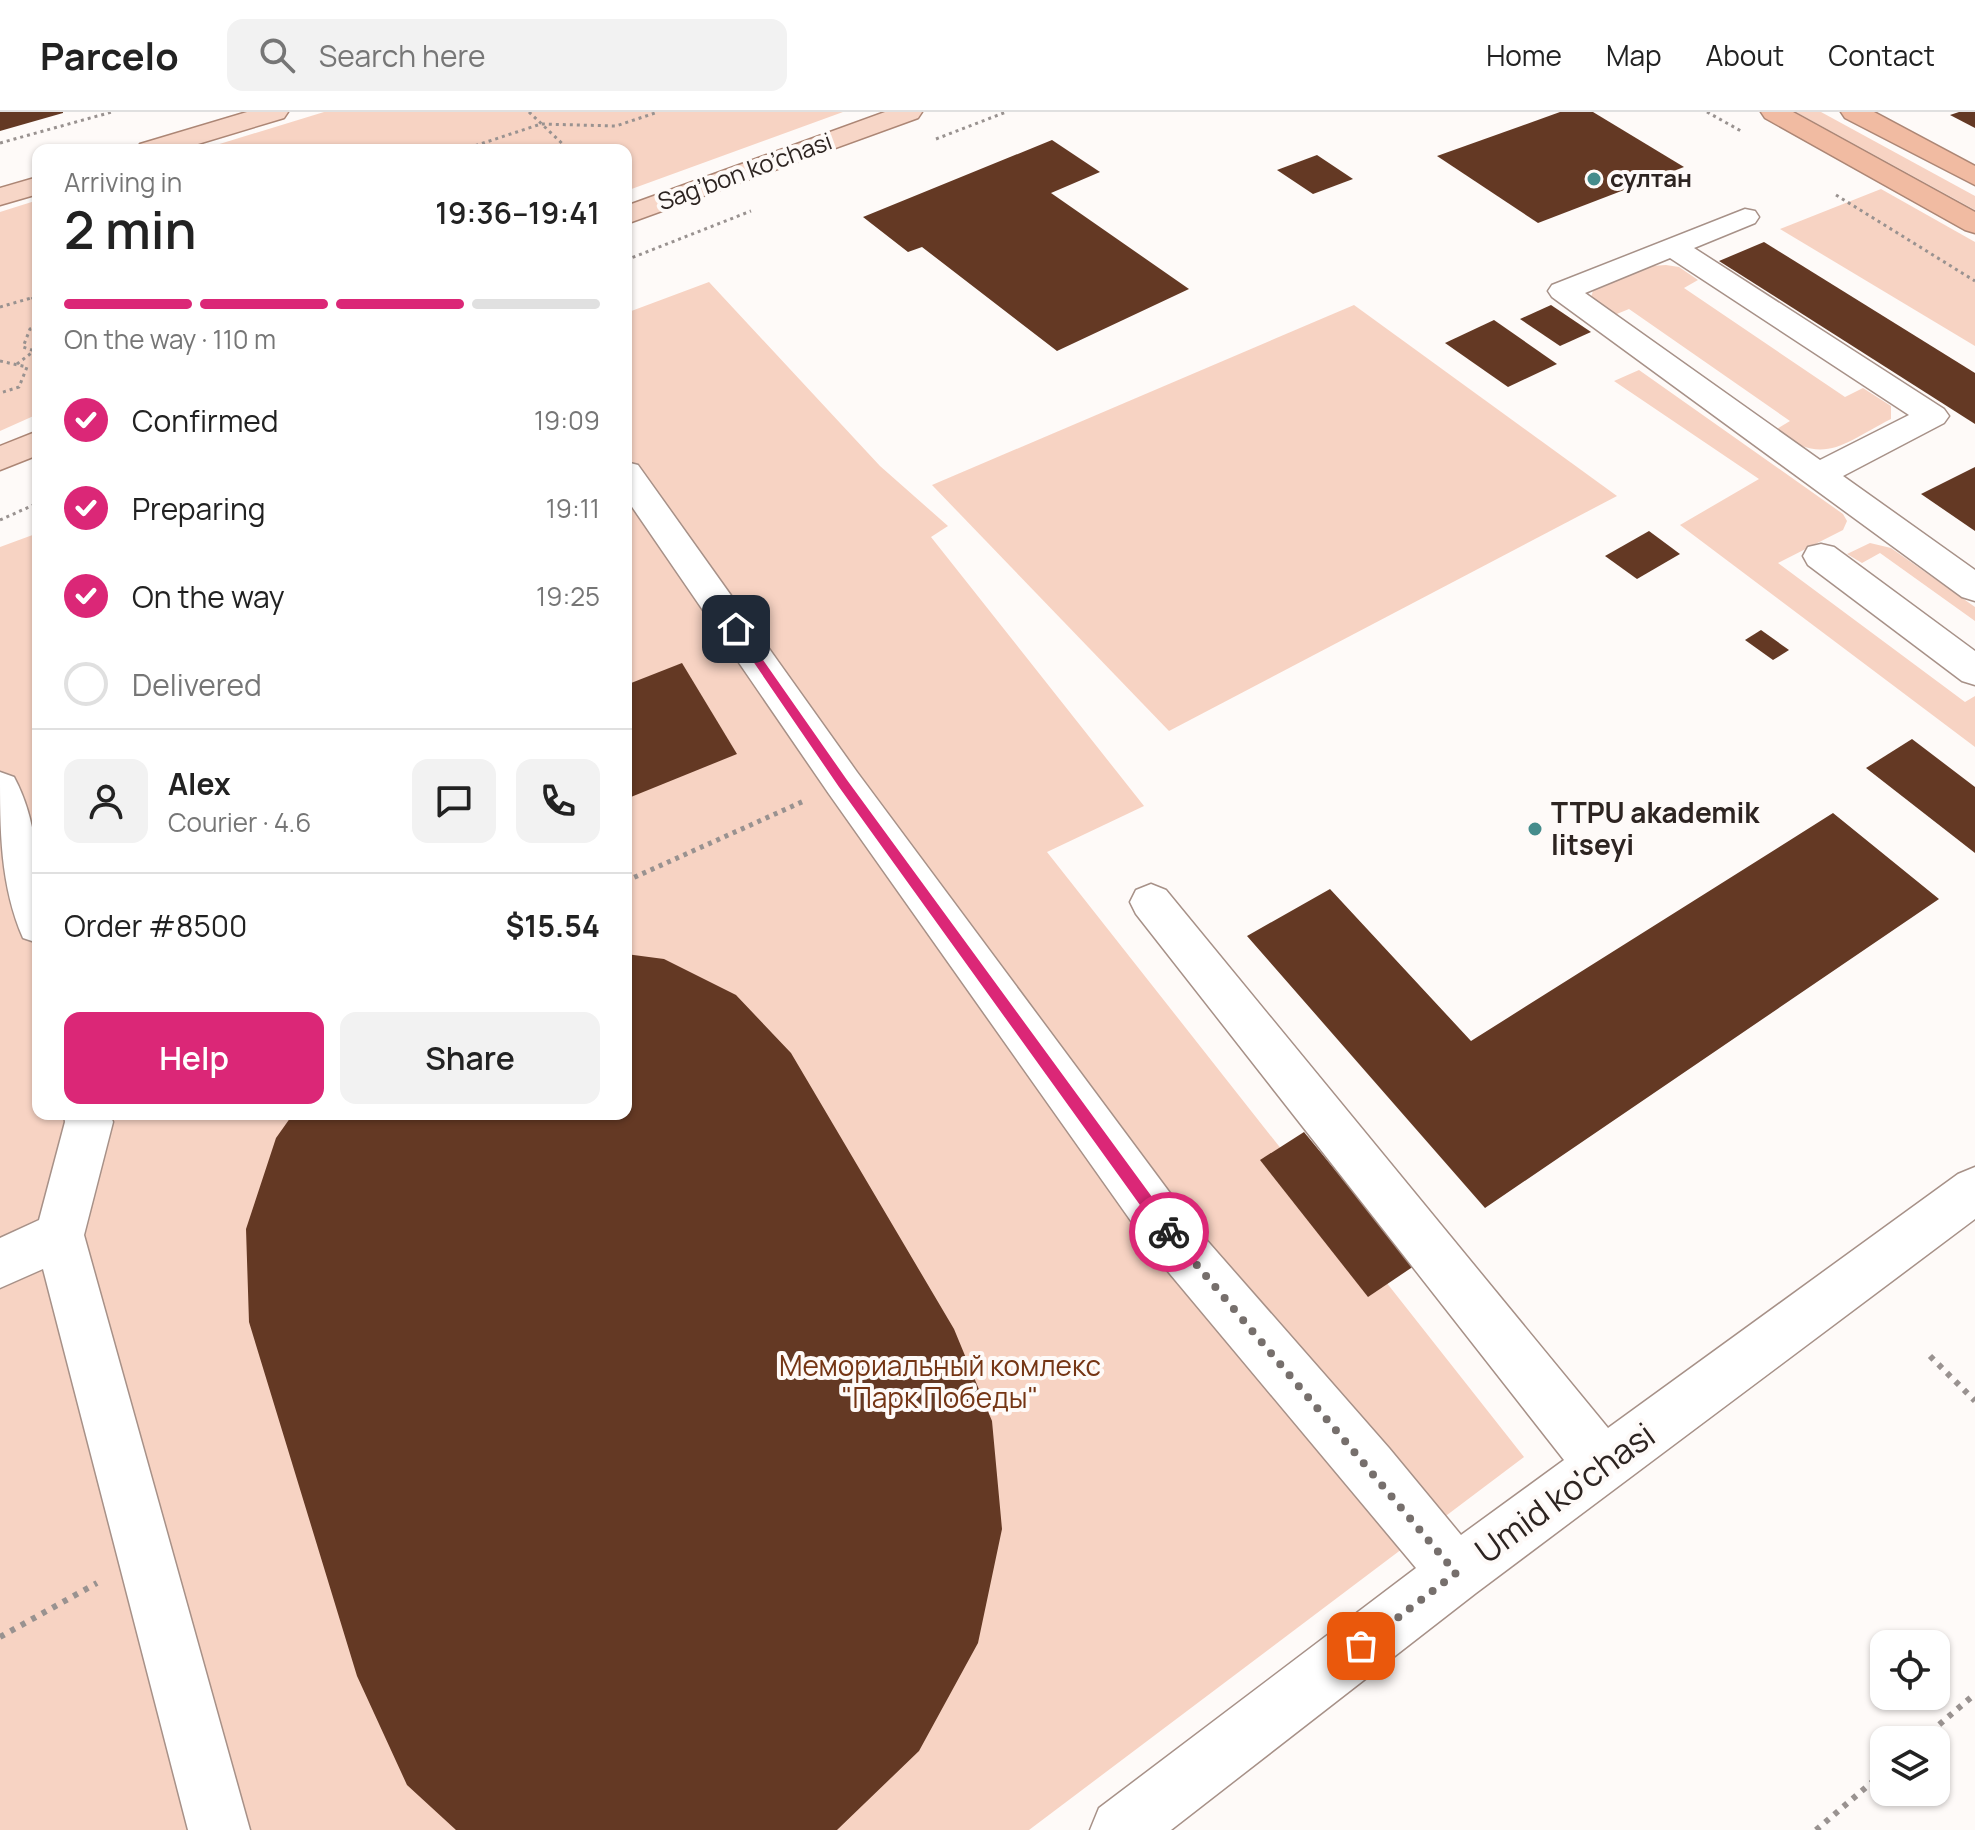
<!DOCTYPE html>
<html lang="en">
<head>
<meta charset="utf-8">
<style>
	:root { --surface:#fff; --page:#f2f2f2; --text:#222; --muted:#767676; --line:#e0e0e0; --accent:#db2777 }
	body { margin:0; font-family:Manrope,sans-serif; background:var(--page); color:var(--text); height:100vh; display:flex; flex-direction:column; font-size:30px; white-space:nowrap }
	* { box-sizing:border-box; margin:0 }
	p { font-size:26px; color:var(--muted) }
	.icon { flex:none; width:44px; height:44px; fill:none; stroke:currentColor; stroke-width:2; stroke-linecap:round; stroke-linejoin:round }
	.map { position:relative; flex:1; overflow:hidden }
	.drawer { position:absolute; left:32px; top:32px; width:600px; height:976px; display:flex; flex-direction:column; background:var(--surface); border-radius:16px; box-shadow:0 2px 6px #0004 }
	.drawer>* { flex:none }
	.fabs { position:absolute; left:1870px; top:1518px; display:grid; gap:16px }
	.fabs a { display:grid; place-items:center; width:80px; height:80px; border-radius:16px; background:var(--surface); box-shadow:0 2px 6px #0004; font-size:40px }
	.pin { position:absolute; display:grid; place-items:center; width:68px; height:68px; color:#fff; margin:-34px; border-radius:16px; box-shadow:0 4px 12px #0006 }
	.courier { position:absolute; display:grid; place-items:center; width:80px; height:80px; margin:-40px; border:6px solid #db2777; border-radius:50%; background:#fff; color:#222; box-shadow:0 2px 10px #0007 }
	.headline em { font-style:normal; font-weight:600 }
	.headline div { display:flex; flex-direction:column-reverse }
	.headline { display:flex; align-items:center; justify-content:space-between; height:136px; padding:0 32px }
	h1 { font-size:52px; font-weight:600; line-height:60px }
	.bar { display:grid; grid-template-columns:repeat(4,1fr); gap:12px 8px; align-content:center; height:96px; padding:0 32px }
	.bar i { height:10px; border-radius:6px; background:var(--line) }
	.bar .current { background:var(--accent) }
	.bar p { grid-column:span 4 }
	.line { display:flex; align-items:center; gap:20px; padding:0 32px; border-top:2px solid var(--line) }
	.line div { flex:1 }
	.round { display:grid; place-items:center; flex:none; width:84px; height:84px; border-radius:16px; background:var(--page) }
	ol { padding:0 32px; list-style:none }
	li { display:flex; align-items:center; gap:24px; height:88px }
	li p { margin-inline-start:auto }
	li .icon { padding:8px; border-radius:50%; background:var(--accent); color:#fff; stroke-width:4 }
	li:last-child { color:var(--muted) }
	li i { width:44px; height:44px; border:4px solid var(--line); border-radius:50% }
	.button { display:flex; gap:16px; margin-top:auto; padding:16px 32px }
	.button a { flex:1; height:92px; border-radius:16px; background:var(--accent); color:#fff; font-size:32px; font-weight:600; line-height:92px; text-align:center }
	.button a+a { background:var(--page); color:var(--text) }
	header { display:flex; align-items:center; gap:48px; box-sizing:border-box; height:112px; padding:0 40px; background:var(--surface); border-bottom:2px solid var(--line) }
	header strong { font-size:38px }
	nav { display:flex; gap:44px; margin-inline-start:auto; font-size:28px }
	.search { width:560px; height:72px; background:var(--page); display:flex; align-items:center; gap:20px; box-sizing:border-box; padding:0 28px; border-radius:16px; color:var(--muted); font-size:30px }
	.map>svg:first-child { display:block }
</style>
</head>
<body>
<header>
<strong>Parcelo</strong>
<div class="search"><svg class="icon" aria-label="search" viewBox="0 0 24 24"><circle cx="10" cy="10" r="6"/><path d="M15 15l6 6"/></svg>Search here</div>
<nav><a>Home</a><a>Map</a><a>About</a><a>Contact</a></nav>
</header>
<div class="map">
<svg width="1975" height="1718" viewBox="0 0 1975 1718">
	<rect width="100%" height="100%" fill="#fefaf8"/>
	<g fill="#f7d3c3">
		<path d="M324,0H843L626,79V38H200Z"/>
		<path d="M1796,0H1821L1975,84V98Z"/>
		<path d="M1881,77L1975,130V234L1780,117Z"/>
		<path d="M38,88V302L0,319V100Z"/>
		<path d="M1666,153L1679,155L1698,168L1684,176L1845,285L1863,276L1891,294V307C1843,331 1824,356 1775,318L1790,309L1629,197L1612,204L1591,185L1593,179L1651,154Z"/>
		<path d="M709,170L880,354L948,414L931,425L1144,694L1047,740L1524,1345L1029,1718H0V435L38,421V1002H626V201Z"/>
		<path d="M1354,193L1617,384L1169,619L932,373Z"/>
		<path d="M1639,258L1843,402L1847,409L1843,418L1778,451L1965,590L1975,584V635L1680,413L1759,367L1614,269Z"/>
		<path d="M1870,431L1891,436L1975,495V509L1880,441L1862,451L1847,442Z"/>
	</g>
	<g fill="#643924">
		<path d="M0,0H63V1L0,19Z"/>
		<path d="M1560,0H1593L1684,55L1538,111L1437,44Z"/>
		<path d="M1959,0H1975V16L1950,3Z"/>
		<path d="M1052,28L1100,60L1051,81L1189,177L1057,239L922,135L908,140L863,105Z"/>
		<path d="M1317,43L1353,67L1313,82L1277,58Z"/>
		<path d="M1764,130L1975,261V312L1719,149Z"/>
		<path d="M1551,193L1591,220L1560,234L1520,207Z"/>
		<path d="M1494,208L1557,252L1508,275L1445,231Z"/>
		<path d="M1975,355V419L1921,382Z"/>
		<path d="M1649,419L1680,442L1637,467L1605,444Z"/>
		<path d="M1761,518L1789,538L1773,548L1745,528Z"/>
		<path d="M682,551L737,642L626,687V573Z"/>
		<path d="M1912,627L1975,675V741L1866,656Z"/>
		<path d="M1833,701L1939,787L1485,1096L1247,824L1330,777L1471,929Z"/>
		<path d="M626,842L664,847L736,883L791,941L954,1217L992,1309L1002,1417L978,1531L919,1639L837,1718H456L407,1673L357,1564L249,1210L246,1117L276,1026L293,1002H626Z"/>
		<path d="M1304,1020L1414,1154L1368,1185L1260,1048Z"/>
	</g>
	<g fill="none" stroke-linecap="round" stroke-linejoin="round">
		<g stroke="#a79188" stroke-width="3">
			<g id="minor">
				<path d="M1745,97L1755,99L1759,105L1755,111L1694,136L1944,297L1949,304L1944,311L1843,364L1975,458V489L1962,485L1552,185L1548,179L1552,173ZM1670,146L1909,303L1820,348L1585,181Z"/>
				<path d="M626,350L638,353L857,660L1196,1116L1389,1336L1461,1423L1564,1348L1136,802L1130,790L1136,778L1151,772L1166,778L1608,1316L1958,1062L1975,1055V1107L1476,1481L1171,1718H1090L1099,1696L1416,1456L1160,1150L829,682L626,386Z"/>
				<path d="M1821,432L1834,435L1975,539V573L1962,569L1808,453L1803,444L1808,435Z"/>
				<path d="M0,660L14,665C42,717 38,774 38,831L23,826C0,773 0,717 0,660Z"/>
				<path d="M64,1002H110L113,1010L84,1123L250,1718H188L43,1157L0,1176V1126L39,1108L65,1010Z"/>
			</g>
		</g>
		<g stroke="#ac8675" stroke-width="3">
			<g id="major">
				<path d="M247,0H288L284,6L178,38H137L140,32Z"/>
				<path d="M885,0H922L918,6L626,112V94Z"/>
				<path d="M38,65V82L0,93V76Z"/>
				<path d="M38,319V343L0,358V334Z"/>
			</g>
		</g>
		<g stroke="#ac8675" stroke-width="3">
			<g id="highway">
				<path d="M1761,0H1793L1975,100V121L1965,118L1765,6Z"/>
				<path d="M1841,0H1874L1975,54V73L1845,6Z"/>
			</g>
		</g>
		<g stroke="#999290" stroke-width="3" stroke-dasharray="3 4" stroke-linecap="butt">
			<path d="M529,0L569,38"/>
			<path d="M1707,0L1741,19"/>
			<path d="M936,27L1006,0"/>
			<path d="M0,31L112,0"/>
			<path d="M462,38L541,12L616,14L658,0"/>
			<path d="M1836,83L1975,169"/>
			<path d="M626,148L751,99"/>
			<path d="M32,185L38,195"/>
			<path d="M0,195L38,184"/>
			<path d="M38,215L30,217L23,235L38,240"/>
			<path d="M0,249L27,255L19,275L0,281"/>
			<path d="M17,252L34,239"/>
			<path d="M0,408L38,391"/>
		</g>
		<path stroke="#999290" stroke-width="5" stroke-dasharray="4 5" stroke-linecap="butt" d="M626,769L804,689"/>
		<g stroke="#999290" stroke-width="6" stroke-dasharray="5 7" stroke-linecap="butt">
			<path d="M1930,1244L1975,1289"/>
			<path d="M0,1525L97,1471"/>
			<path d="M1921,1628L1975,1582"/>
			<path d="M1816,1718L1884,1660"/>
		</g>
		<use href="#minor" fill="#fff" fill-rule="evenodd"/>
		<use href="#major" fill="#f7d6c7" fill-rule="evenodd"/>
		<use href="#highway" fill="#f1bba2" fill-rule="evenodd"/>
	</g>
	<path fill="#db2777" d="M733,515H740L847,668L1174,1115V1125H1163L839,675L733,520Z"/>
	<g fill="none" stroke-linecap="round" stroke-linejoin="round">
		<path stroke="#766f6c" stroke-width="8" stroke-dasharray="0 14.4" d="M1169,1120L1456,1461L1361,1534"/>
	</g>
	<g fill="#458c8c" stroke="#fefaf8" stroke-width="3">
		<circle cx="1594" cy="67" r="8"/>
		<circle cx="1535" cy="717" r="8"/>
	</g>
	<g text-anchor="middle" stroke-width="8" stroke-linejoin="round" paint-order="stroke">
		<g font-size="24" fill="#2d2421" stroke="#fefaf8">
			<text transform="translate(745 60) rotate(-20)" y="8">Sag’bon ko’chasi</text>
		</g>
		<g font-size="24" font-weight="bold" fill="#2d2421" stroke="#fefaf8" text-anchor="start">
			<text x="1610" y="75">султан</text>
		</g>
		<g font-size="28" font-weight="bold" fill="#2d2421" stroke="#fefaf8" text-anchor="start">
			<text x="1551" y="711">TTPU akademik<tspan x="1551" dy="32">litseyi</tspan></text>
		</g>
		<g font-size="28" fill="#753514" stroke="#fefaf8">
			<text x="940" y="1264">Мемориальный комлекс<tspan x="940" dy="32">"Парк Победы"</tspan></text>
		</g>
		<g font-size="34" fill="#2d2421" stroke="#fefaf8">
			<text transform="translate(1565 1381) rotate(-36)" y="12">Umid ko'chasi</text>
		</g>
	</g>
</svg>
<div class="fabs">
<a><svg class="icon" aria-label="locate" viewBox="0 0 24 24"><circle cx="12" cy="12" r="6"/><path d="M12 2v4M12 18v4M2 12h4M18 12h4"/></svg></a>
<a><svg class="icon" aria-label="layers" viewBox="0 0 24 24"><path d="M12 4l9 5-9 5-9-5zM3 14l9 5 9-5"/></svg></a>
</div>
<div class="pin" style="left:1361px;top:1534px;background:#ea580c"><svg class="icon" aria-label="bag" viewBox="0 0 24 24"><path d="M5 8h14l-1 12H6zM9 8a3 3 0 0 1 6 0"/></svg></div>
<div class="pin" style="left:736px;top:517px;background:#1f2937"><svg class="icon" aria-label="home" viewBox="0 0 24 24"><path d="M3 11l9-7 9 7M6 9v11h12V9"/></svg></div>
<div class="courier" style="left:1169px;top:1120px"><svg class="icon" aria-label="bike" viewBox="0 0 24 24"><circle cx="6" cy="16" r="4"/><circle cx="18" cy="16" r="4"/><path d="M6 16l4-8h5l3 8M10 8l3 8H6M13 5h3"/></svg></div>
<section class="drawer">
<div class="headline"><div><h1>2 min</h1><p>Arriving in</p></div><em>19:36–19:41</em></div>
<div class="bar"><i class="current"></i><i class="current"></i><i class="current"></i><i></i><p>On the way · 110 m</p></div>
<ol>
<li><svg class="icon" aria-label="check" viewBox="0 0 24 24"><path d="M5 12l5 5 9-10"/></svg>Confirmed<p>19:09</p></li>
<li><svg class="icon" aria-label="check" viewBox="0 0 24 24"><path d="M5 12l5 5 9-10"/></svg>Preparing<p>19:11</p></li>
<li><svg class="icon" aria-label="check" viewBox="0 0 24 24"><path d="M5 12l5 5 9-10"/></svg>On the way<p>19:25</p></li>
<li><i></i>Delivered</li>
</ol>
<div class="line" style="height:144px"><a class="round"><svg class="icon" aria-label="person" viewBox="0 0 24 24"><circle cx="12" cy="8" r="4"/><path d="M4 21q1-7 8-7t8 7"/></svg></a><div><b>Alex</b><p>Courier · 4.6</p></div><a class="round"><svg class="icon" aria-label="chat" viewBox="0 0 24 24"><path d="M4 5h16v11H9l-5 4z"/></svg></a><a class="round"><svg class="icon" aria-label="phone" viewBox="0 0 24 24"><path d="M5 4h4l2 5-3 2q2 4 5 5l2-3 5 2v4C11 20 4 13 5 4z"/></svg></a></div>
<div class="line" style="height:104px"><div>Order #8500</div><b>$15.54</b></div>
<div class="button"><a>Help</a><a>Share</a></div>
</section>
</div>
</body>
</html>
